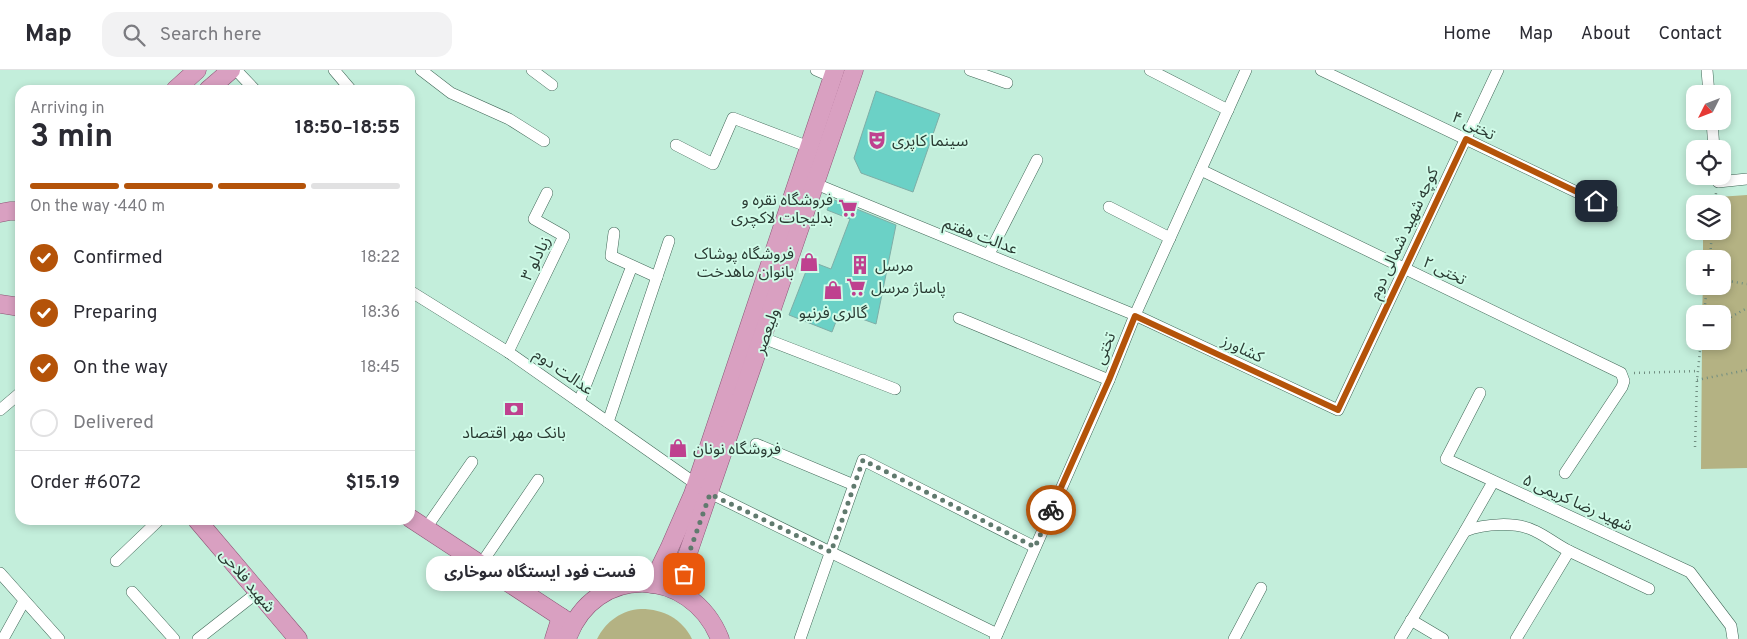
<!DOCTYPE html>
<html lang="en">
<head>
<meta charset="utf-8">
<style>
	:root { --surface:#fff; --page:#f2f2f3; --text:#2b2b33; --muted:#7c7c81; --line:#e1e1e2; --accent:#b45309 }
	body { margin:0; font-family:Overpass,"Noto Sans Arabic",sans-serif; background:var(--page); color:var(--text); height:100vh; display:flex; flex-direction:column; font-size:19px; white-space:nowrap }
	* { box-sizing:border-box; margin:0 }
	p { font-size:16px; color:var(--muted) }
	.icon { flex:none; width:28px; height:28px; fill:none; stroke:currentColor; stroke-width:2; stroke-linecap:round; stroke-linejoin:round }
	.map { position:relative; flex:1; overflow:hidden }
	.details { position:absolute; left:15px; top:15px; width:400px; height:440px; display:flex; flex-direction:column; background:var(--surface); border-radius:15px; box-shadow:0 2px 8px #0003 }
	.details>* { flex:none }
	.needle { width:32px; rotate:228deg }
	.fabs { position:absolute; left:1686px; top:15px; display:grid; gap:10px }
	.fabs a { display:grid; place-items:center; width:45px; height:45px; border-radius:10px; background:var(--surface); box-shadow:0 2px 8px #0003; font-size:25px }
	.pin { position:absolute; display:grid; place-items:center; width:42px; height:42px; color:#fff; margin:-21px; border-radius:10px; box-shadow:0 2px 8px #0006 }
	.courier { position:absolute; display:grid; place-items:center; width:50px; height:50px; margin:-25px; border:4px solid #b45309; border-radius:50%; background:#fff; color:#222; box-shadow:0 1px 6px #0007 }
	.bubble { position:absolute; height:35px; border-radius:15px; background:var(--surface); box-shadow:0 2px 8px #0003; font-size:16px; font-weight:700; line-height:35px; text-align:center }
	.head em { font-style:normal; font-weight:700 }
	.head div { display:flex; flex-direction:column-reverse }
	.head { display:flex; align-items:center; justify-content:space-between; height:85px; padding:0 15px }
	h1 { font-size:32px; font-weight:700; line-height:38px }
	.bar { display:grid; grid-template-columns:repeat(4,1fr); gap:8px 5px; align-content:center; height:60px; padding:0 15px }
	.bar i { height:6px; border-radius:4px; background:var(--line) }
	.bar .active { background:var(--accent) }
	.bar p { grid-column:span 4 }
	.line { display:flex; align-items:center; gap:12px; padding:0 15px; border-top:1px solid var(--line) }
	.line div { flex:1 }
	ol { padding:0 15px; list-style:none }
	li { display:flex; align-items:center; gap:15px; height:55px }
	li p { margin-inline-start:auto }
	li .icon { padding:5px; border-radius:50%; background:var(--accent); color:#fff; stroke-width:4 }
	li:last-child { color:var(--muted) }
	li i { width:28px; height:28px; border:2px solid var(--line); border-radius:50% }
	header { display:flex; align-items:center; gap:30px; box-sizing:border-box; height:70px; padding:0 25px; background:var(--surface); border-bottom:1px solid var(--line) }
	header strong { font-size:24px }
	nav { display:flex; gap:28px; margin-inline-start:auto; font-size:18px }
	.search { width:350px; height:45px; background:var(--page); display:flex; align-items:center; gap:12px; box-sizing:border-box; padding:0 18px; border-radius:15px; color:var(--muted); font-size:19px }
	.map>svg:first-child { display:block }
</style>
</head>
<body>
<header>
<strong>Map</strong>
<div class="search"><svg class="icon" aria-label="search" viewBox="0 0 24 24"><circle cx="10" cy="10" r="6"/><path d="M15 15l6 6"/></svg>Search here</div>
<nav><a>Home</a><a>Map</a><a>About</a><a>Contact</a></nav>
</header>
<div class="map">
<svg width="1747" height="569" viewBox="0 0 1747 569">
	<rect width="100%" height="100%" fill="#c3eedb"/>
	<g fill="#b4b283">
		<path d="M1747,125V398L1701,399L1702,271H1722V244H1702L1703,216H1722V189H1703V161H1722V134H1704V128Z"/>
		<path d="M641,539C664,539 682,549 692,569H597C606,551 622,540 641,539Z"/>
	</g>
	<g fill="#6bd1c6" stroke="#7eaea7">
		<path d="M876,21L940,44L913,122L861,103L854,88Z"/>
		<path d="M832,129L896,155L876,254L840,241L832,262L789,245L810,191L831,199L850,149L827,140Z"/>
	</g>
	<g fill="none" stroke-linecap="round" stroke-linejoin="round">
		<g stroke="#406757" stroke-width="12">
			<g id="minor">
				<path d="M236,0L255,20"/>
				<path d="M334,0L351,20"/>
				<path d="M421,0L451,23L509,49L544,71"/>
				<path d="M532,0L552,15"/>
				<path d="M816,0L832,7"/>
				<path d="M970,0L1007,13"/>
				<path d="M1150,0L1228,40"/>
				<path d="M1321,0L1612,139"/>
				<path d="M1707,0L1709,24"/>
				<path d="M1712,51L1714,79"/>
				<path d="M676,75L713,94L733,48L809,77"/>
				<path d="M1201,100L1621,303L1624,311L1622,317L1565,403"/>
				<path d="M1717,106L1718,112L1747,109"/>
				<path d="M816,114L1135,245L1338,340L1498,0"/>
				<path d="M1109,137L1170,168"/>
				<path d="M614,163L611,186L657,207"/>
				<path d="M989,184L1037,90"/>
				<path d="M410,221L508,282L696,414"/>
				<path d="M959,248L1109,310"/>
				<path d="M763,268L895,319"/>
				<path d="M508,282L564,166L534,149L547,123"/>
				<path d="M1480,323L1446,389L1690,502L1731,556L1733,569"/>
				<path d="M579,332L632,196"/>
				<path d="M0,340L20,323"/>
				<path d="M608,352L669,171"/>
				<path d="M756,374L854,415L800,569"/>
				<path d="M854,415L863,390L1035,477"/>
				<path d="M710,423L997,564"/>
				<path d="M426,458L472,392"/>
				<path d="M1465,461L1493,412"/>
				<path d="M1569,481L1649,519"/>
				<path d="M116,491L159,450"/>
				<path d="M481,494L538,410"/>
				<path d="M0,503L59,569"/>
				<path d="M132,522L174,569"/>
				<path d="M1411,550L1443,569"/>
				<path d="M3,569L24,531"/>
				<path d="M198,569L258,522"/>
				<path d="M995,569L1109,310L1135,245L1246,0"/>
				<path d="M1234,569L1261,518"/>
				<path d="M1400,569L1465,461C1484,454 1516,451 1535,461C1546,466 1557,475 1569,481L1516,569"/>
			</g>
		</g>
		<g stroke="#8c5475" stroke-width="19">
			<g id="primary">
				<path d="M175,20L197,0"/>
				<path d="M208,20L231,0"/>
				<path d="M0,143L10,141H20"/>
				<path d="M0,234L20,237"/>
				<path d="M410,448L573,555"/>
				<path d="M197,450L298,569"/>
				<path d="M652,514L669,479L693,424L835,0"/>
				<path d="M681,522L687,486L854,0"/>
				<path d="M554,569L561,547"/>
				<path d="M567,569C594,493 691,496 720,569"/>
			</g>
		</g>
		<g stroke="#708d80" stroke-width="2.5" stroke-dasharray="1 4" stroke-linecap="butt">
			<path d="M1715,134L1716,123"/>
			<path d="M1710,189L1712,161"/>
			<path d="M1722,210L1747,214"/>
			<path d="M1704,244L1707,216"/>
			<path d="M1722,252L1747,238"/>
			<path d="M1634,303L1698,301"/>
			<path d="M1697,310L1747,300"/>
			<path d="M1695,377L1697,310L1701,271"/>
		</g>
		<use href="#minor" stroke="#fff" stroke-width="11"/>
		<use href="#primary" stroke="#d9a0c1" stroke-width="18"/>
	</g>
	<g fill="none" stroke-linecap="round" stroke-linejoin="round">
		<path stroke="#607a6e" stroke-width="5" stroke-dasharray="0 9" d="M684,504L688,486L710,424L831,482L863,390L1035,477L1051,440"/>
		<path stroke="#b45309" stroke-width="6" d="M1051,440L1109,310L1135,246L1338,340L1466,69L1596,131"/>
	</g>
	<defs>
		<g id="theatre-bare" transform="scale(1.5)"><path d="M-5-5.5Q0-4 5-5.5V0Q5 5 0 6Q-5 5-5 0ZM-3.3-2.5H-1v1.5H-3.3ZM1-2.5H3.3v1.5H1ZM-2.8 1Q0 5.5 2.8 1Z" fill="#bf418f" stroke="#d0fbe8" stroke-width="2.5" paint-order="stroke"/></g>
		<g id="supermarket-bare" transform="scale(1.5)"><path d="M-6-5.5h2.5l.6 2H6L4.5 2H-2.5L-4.4-4H-6ZM-1.5 3.2a1.3 1.3 0 1 0 .1 0ZM3 3.2a1.3 1.3 0 1 0 .1 0Z" fill="#bf418f" stroke="#d0fbe8" stroke-width="2.5" paint-order="stroke"/></g>
		<g id="shop-bare" transform="scale(1.5)"><path d="M-5-2.5h2.3a2.7 3.5 0 0 1 5.4 0H5L5.5 6h-11ZM-1.5-2.5h3a1.5 2.3 0 0 0-3 0Z" fill="#bf418f" stroke="#d0fbe8" stroke-width="2.5" paint-order="stroke"/></g>
		<g id="building-bare" transform="scale(1.5)"><path d="M-4-6H4V6H1V3H-1V6H-4ZM-2.5-4.3h1.7v1.8h-1.7ZM.8-4.3h1.7v1.8H.8ZM-2.5-1h1.7V.8h-1.7ZM.8-1h1.7V.8H.8Z" fill="#bf418f" stroke="#d0fbe8" stroke-width="2.5" paint-order="stroke"/></g>
		<g id="bank-bare" transform="scale(1.5)"><path d="M-6-4H6V4H-6ZM0-2.3a2.3 2.3 0 1 0 0 4.6a2.3 2.3 0 1 0 0-4.6Z" fill="#bf418f" stroke="#d0fbe8" stroke-width="2.5" paint-order="stroke"/></g>
	</defs>
	<g fill-rule="evenodd">
		<use href="#theatre-bare" x="877" y="70"/>
		<use href="#supermarket-bare" x="848" y="138"/>
		<use href="#shop-bare" x="809" y="192"/>
		<use href="#building-bare" x="860" y="195"/>
		<use href="#supermarket-bare" x="856" y="217"/>
		<use href="#shop-bare" x="833" y="220"/>
		<use href="#bank-bare" x="514" y="339"/>
		<use href="#shop-bare" x="678" y="378"/>
	</g>
	<g text-anchor="middle" stroke-width="4" stroke-linejoin="round" paint-order="stroke">
		<g font-size="16" fill="#2a3b33" stroke="#d0fbe8">
			<text transform="translate(1474 55) rotate(26)" y="6">تختی ۴</text>
			<text transform="translate(1403 163) rotate(-65)" y="6">کوچه شهید شمالی دوم</text>
			<text transform="translate(981 165) rotate(21)" y="6">عدالت هفتم</text>
			<text transform="translate(535 188) rotate(-64)" y="6">زیادلو ۳</text>
			<text transform="translate(1445 200) rotate(26)" y="6">تختی ۲</text>
			<text transform="translate(766 261) rotate(-71)" y="6">ولیعصر</text>
			<text transform="translate(1104 278) rotate(-68)" y="6">تختی</text>
			<text transform="translate(1243 278) rotate(25)" y="6">کشاورز</text>
			<text transform="translate(564 301) rotate(35)" y="6">عدالت دوم</text>
			<text transform="translate(1578 432) rotate(24)" y="6">شهید رضا کریمی ۵</text>
			<text transform="translate(248 510) rotate(50)" y="6">شهید فلاحی</text>
		</g>
		<g font-size="16" fill="#2a3b33" stroke="#d0fbe8" text-anchor="start">
			<text x="892" y="76">سینما کاپری</text>
			<text x="833" y="135" text-anchor="end">فروشگاه نقره و<tspan x="833" dy="18">بدلیجات لاکچری</tspan></text>
			<text x="794" y="189" text-anchor="end">فروشگاه پوشاک<tspan x="794" dy="18">بانوان ماهدخت</tspan></text>
			<text x="875" y="201">مرسل</text>
			<text x="871" y="223">پاساژ مرسل</text>
			<text x="833" y="248" text-anchor="middle">گالری فرنیو</text>
			<text x="514" y="368" text-anchor="middle">بانک مهر اقتصاد</text>
			<text x="693" y="384">فروشگاه نونان</text>
		</g>
	</g>
</svg>
<div class="fabs">
<a><svg class="needle" viewBox="-14 -14 28 28"><path d="M0-13l5 13h-10z" fill="#e53935"/><path d="M0 13l5-13h-10z" fill="#7c7c81"/></svg></a>
<a><svg class="icon" aria-label="locate" viewBox="0 0 24 24"><circle cx="12" cy="12" r="6"/><path d="M12 2v4M12 18v4M2 12h4M18 12h4"/></svg></a>
<a><svg class="icon" aria-label="layers" viewBox="0 0 24 24"><path d="M12 4l9 5-9 5-9-5zM3 14l9 5 9-5"/></svg></a>
<a>+</a>
<a>−</a>
</div>
<div class="pin" style="left:684px;top:504px;background:#ea580c"><svg class="icon" aria-label="bag" viewBox="0 0 24 24"><path d="M5 8h14l-1 12H6zM9 8a3 3 0 0 1 6 0"/></svg></div>
<div class="pin" style="left:1596px;top:131px;background:#1f2937"><svg class="icon" aria-label="home" viewBox="0 0 24 24"><path d="M3 11l9-7 9 7M6 9v11h12V9"/></svg></div>
<div class="courier" style="left:1051px;top:440px"><svg class="icon" aria-label="bike" viewBox="0 0 24 24"><circle cx="6" cy="16" r="4"/><circle cx="18" cy="16" r="4"/><path d="M6 16l4-8h5l3 8M10 8l3 8H6M13 5h3"/></svg></div>
<div class="bubble" style="left:426px;top:486px;width:228px">فست فود ایستگاه سوخاری</div>
<section class="details">
<div class="head"><div><h1>3 min</h1><p>Arriving in</p></div><em>18:50–18:55</em></div>
<div class="bar"><i class="active"></i><i class="active"></i><i class="active"></i><i></i><p>On the way · 440 m</p></div>
<ol>
<li><svg class="icon" aria-label="check" viewBox="0 0 24 24"><path d="M5 12l5 5 9-10"/></svg>Confirmed<p>18:22</p></li>
<li><svg class="icon" aria-label="check" viewBox="0 0 24 24"><path d="M5 12l5 5 9-10"/></svg>Preparing<p>18:36</p></li>
<li><svg class="icon" aria-label="check" viewBox="0 0 24 24"><path d="M5 12l5 5 9-10"/></svg>On the way<p>18:45</p></li>
<li><i></i>Delivered</li>
</ol>
<div class="line" style="height:65px"><div>Order #6072</div><b>$15.19</b></div>
</section>
</div>
</body>
</html>
